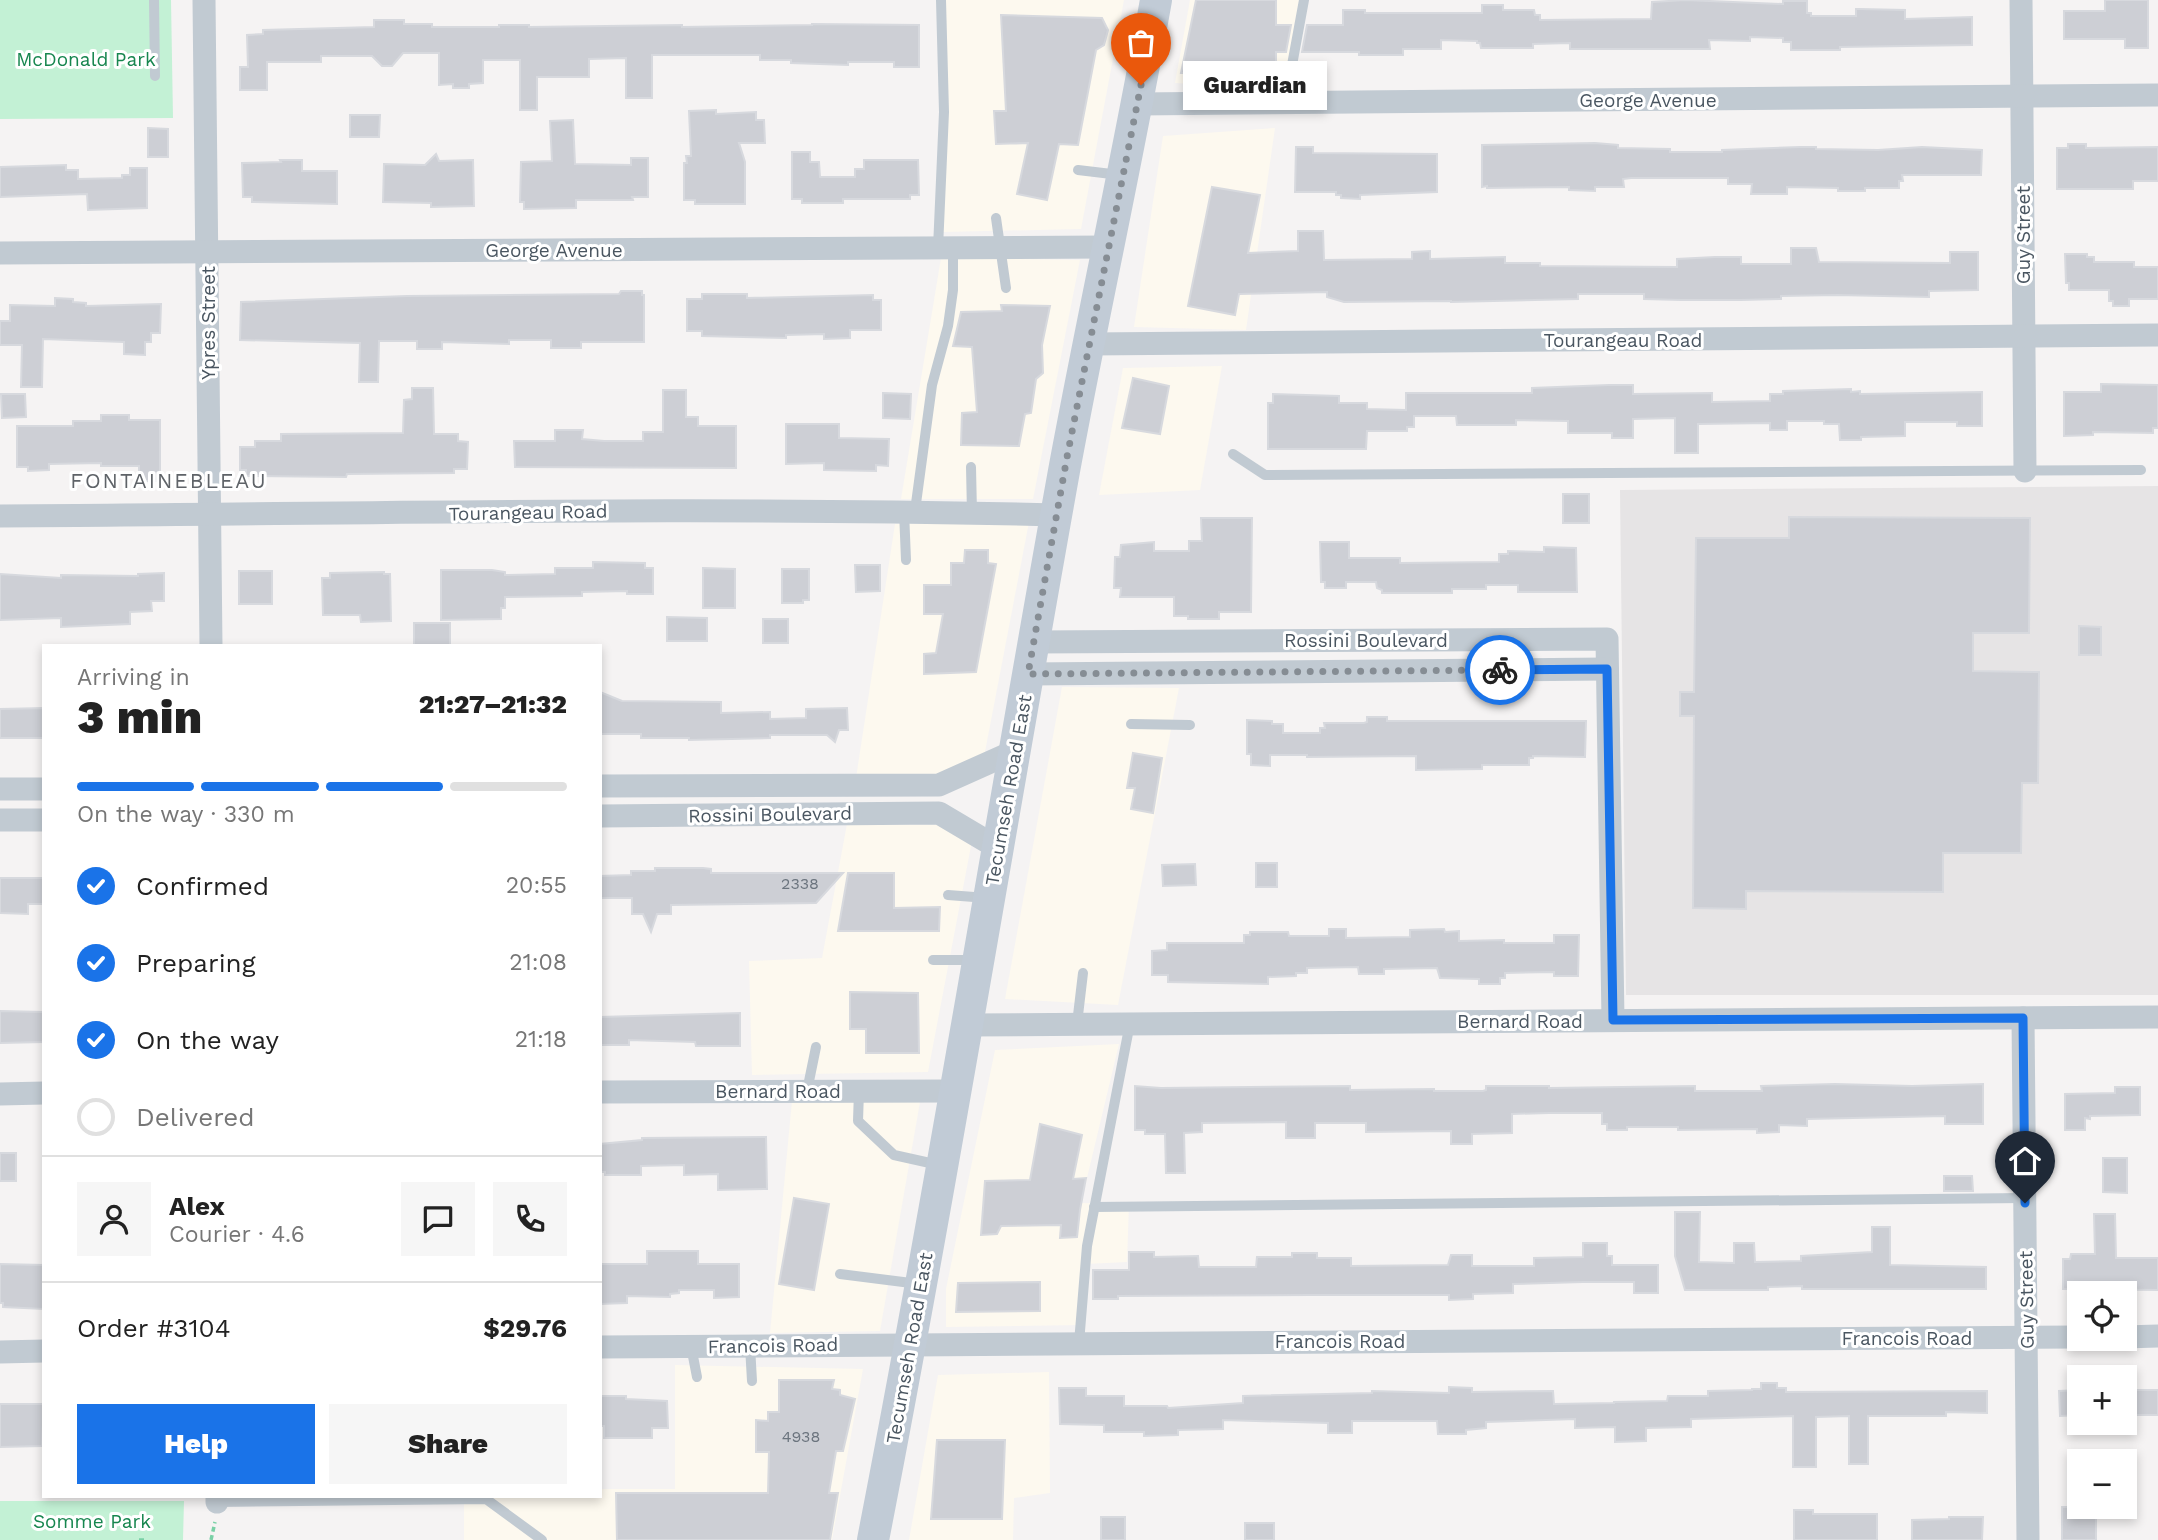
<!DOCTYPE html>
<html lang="en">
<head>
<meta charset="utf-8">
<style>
	:root { --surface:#fff; --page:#f6f6f6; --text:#222; --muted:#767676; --line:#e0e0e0; --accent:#1a73e8 }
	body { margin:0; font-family:"Work Sans",sans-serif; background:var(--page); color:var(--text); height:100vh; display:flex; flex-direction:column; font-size:26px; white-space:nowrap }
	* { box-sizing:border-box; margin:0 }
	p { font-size:23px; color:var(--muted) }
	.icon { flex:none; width:38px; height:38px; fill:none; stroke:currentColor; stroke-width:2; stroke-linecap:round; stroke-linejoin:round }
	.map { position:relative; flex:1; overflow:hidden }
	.drawer { position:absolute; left:42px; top:644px; width:560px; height:854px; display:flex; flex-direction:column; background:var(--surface); border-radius:0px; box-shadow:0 4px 10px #0003 }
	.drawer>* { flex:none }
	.controls { position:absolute; left:2067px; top:1281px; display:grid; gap:14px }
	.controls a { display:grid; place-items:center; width:70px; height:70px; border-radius:0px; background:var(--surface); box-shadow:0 4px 10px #0003; font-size:35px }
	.pin { position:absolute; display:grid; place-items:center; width:60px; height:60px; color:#fff; margin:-72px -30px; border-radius:50% 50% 50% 0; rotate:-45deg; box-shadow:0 0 7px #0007 }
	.pin .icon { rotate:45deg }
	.courier { position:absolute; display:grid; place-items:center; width:70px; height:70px; margin:-35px; border:5px solid #1a73e8; border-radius:50%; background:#fff; color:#222; box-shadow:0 2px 9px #0007 }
	.bubble { position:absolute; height:49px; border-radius:0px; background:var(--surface); box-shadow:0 4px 10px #0003; font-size:23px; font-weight:800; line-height:49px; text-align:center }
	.overview em { font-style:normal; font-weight:800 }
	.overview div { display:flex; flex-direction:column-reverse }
	.overview { display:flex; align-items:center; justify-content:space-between; height:119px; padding:0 35px }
	h1 { font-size:46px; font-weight:800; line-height:52px }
	.bar { display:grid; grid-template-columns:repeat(4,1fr); gap:10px 7px; align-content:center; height:84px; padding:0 35px }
	.bar i { height:9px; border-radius:5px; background:var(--line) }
	.bar .on { background:var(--accent) }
	.bar p { grid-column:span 4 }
	.line { display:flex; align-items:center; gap:18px; padding:0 35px; border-top:2px solid var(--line) }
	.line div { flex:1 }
	.round { display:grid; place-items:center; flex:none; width:74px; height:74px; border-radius:0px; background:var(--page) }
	ol { padding:0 35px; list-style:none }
	li { display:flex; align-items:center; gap:21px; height:77px }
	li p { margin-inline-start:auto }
	li .icon { padding:7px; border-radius:50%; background:var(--accent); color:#fff; stroke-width:4 }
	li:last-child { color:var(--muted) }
	li i { width:38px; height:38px; border:4px solid var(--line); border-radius:50% }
	.action { display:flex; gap:14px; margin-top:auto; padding:14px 35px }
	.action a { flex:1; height:80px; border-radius:0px; background:var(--accent); color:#fff; font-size:28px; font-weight:800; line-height:80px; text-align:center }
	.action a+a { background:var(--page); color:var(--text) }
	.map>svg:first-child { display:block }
</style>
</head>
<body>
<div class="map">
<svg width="2158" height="1540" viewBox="0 0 2158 1540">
	<rect width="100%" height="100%" fill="#f5f3f3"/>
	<g fill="#fdf9ef">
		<path d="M942,0H1124L1081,229L943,232Z"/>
		<path d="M1190,0H1305L1289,90L1175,83Z"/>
		<path d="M1275,128L1246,330L1134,327L1163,136Z"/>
		<path d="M941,258L1080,260L1033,499H901Z"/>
		<path d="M1222,366L1200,490L1099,495L1123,368Z"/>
		<path d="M1029,522L984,757L946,776L856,778L895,524Z"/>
		<path d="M1062,687L1179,688L1118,1005L1005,999Z"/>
		<path d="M847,824L975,825L928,1072L752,1075L749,961L822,958Z"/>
		<path d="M1119,1044L1081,1203L1129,1204L1127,1262L1086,1264L1084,1325L946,1327V1289L995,1050Z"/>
		<path d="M792,1101L920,1102L880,1331L770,1333Z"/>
		<path d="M675,1365L863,1369L832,1540H464V1496H600V1489H675Z"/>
		<path d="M1049,1372L1050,1493L1014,1498L1013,1540H909L938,1375Z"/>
	</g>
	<path fill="#e6e4e5" d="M2158,486V995H1626L1620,490Z"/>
	<g fill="#c3f1d5">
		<path d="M0,0H171L173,118L0,119Z"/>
		<path d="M0,1501H184L183,1540H0Z"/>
	</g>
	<g fill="#cdcfd5" stroke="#d7d9de" stroke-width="2">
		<path d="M1196,0H1276V25H1291L1286,52H1276V73H1181Z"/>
		<path d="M1685,0L1783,4V1H1807V13H1811V16H1856V9H1859L1905,10V19L1972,17V45L1840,47V50H1791V42H1783V38L1750,37V41L1709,40L1710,49H1570V43L1533,44V48H1481L1480,43H1477V41L1441,40V49H1403V55H1359V52H1302L1307,25H1343V10H1365V13H1482V5H1503V10H1534L1535,15H1540V20L1651,19L1652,2Z"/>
		<path d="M2105,0H2148V48H2125V39H2064V11H2105Z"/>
		<path d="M1001,15L1102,18L1108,30L1104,45L1096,50L1078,145L1059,144L1047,200L1017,194L1028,143L996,144L994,111H1006Z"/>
		<path d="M374,20H404V24H432V27H499V25H529V27L682,25V27L812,25V24L919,25V67H894V62H848V65L791,63V60H760V55H652V98H626V58L589,59V77H537V110H520V60H483V83L469,84V88H453V84L439,85V53H403L392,66H382L372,56H321V62H267V90H240V67H248L247,35L263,34V30L374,27Z"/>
		<path d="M716,110V114L756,112V120H764L765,143H739L745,162V204H695V200H684V163H687L686,156H691L689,111Z"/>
		<path d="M350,115H380L379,137H350Z"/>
		<path d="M573,120L575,164L631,165V158H648V197H632L633,200H576V208L524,209V202H520L521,162L552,161L550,121Z"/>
		<path d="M148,128L168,129V157H148Z"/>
		<path d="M1595,143L1618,145V148L1670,149V152H1722V150L1800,147H1816V149L1878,150L1922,147L1982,150L1981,175H1902L1903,181H1899V188H1865V191H1838V188L1787,187V194H1751L1752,184H1728V178H1631L1623,179L1624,187H1595V191L1569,190V187L1487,188V186L1482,187V145Z"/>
		<path d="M2068,144H2086V148L2158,147V181H2133V189H2057V148H2068Z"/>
		<path d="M1296,147H1313V153L1437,154V192L1360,195V199L1341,198V195H1336V192H1295Z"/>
		<path d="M792,152H810V162H819L820,177H855V169H864V160H918L919,195H910V199H843V203H802V199H792Z"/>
		<path d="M436,154L439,161L473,160L474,206L431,207V203L383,202L384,164L425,165Z"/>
		<path d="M280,160H302V171H337V204L252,202V197H243L242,163L281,162Z"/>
		<path d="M66,165V170H78V179L122,178V175H130V168H147V208L88,210L87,194L0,197V167Z"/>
		<path d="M1212,187L1260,195L1248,253L1298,251V231H1323L1324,260L1412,259V252L1430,251V259L1505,257V263H1540V266L1677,267V259L1715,257H1741V264H1791V248H1816L1819,262L1950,263V252H1978V290L1929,291V297L1837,295L1781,296V299L1741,300H1681L1644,299V294H1578V299L1451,302V301L1344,302L1327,297V292L1239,294L1235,315L1188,306Z"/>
		<path d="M2065,254H2087V257H2094V262H2134V267H2158V299H2129V306H2113V301H2109V290H2069V283H2066Z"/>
		<path d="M621,291H642V295H644V342H581V348H551V340H509V344L442,342V349H417V341H379L378,382H359L360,343L240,340L241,302L407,296L619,294Z"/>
		<path d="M702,294H747V298L873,295V300H881V330H850V338L824,339V334L786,335V338L702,336V331H687V299H702Z"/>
		<path d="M55,298L73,299V302L86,303V306L161,304L160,333H151V342H145V355L124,354V342L43,339L42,387H21L22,345H0V321H10V305L55,306Z"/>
		<path d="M1001,305L1050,306L1042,345L1043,373L1036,379L1031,413L1025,414L1019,446L961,445L962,413L977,412L972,347L953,346L961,312L1002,311Z"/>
		<path d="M1133,378L1169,386L1160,434L1122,428Z"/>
		<path d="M2101,384L2158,385V428H2153V433L2093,432V435L2064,436V392H2101Z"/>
		<path d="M1609,385H1633V394L1712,393V402L1770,401V394H1783V391L1851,389V392L1860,391V394L1982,392V426H1957V422H1905V436L1861,437V440H1840L1839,424H1824V421H1787V430H1770V423L1698,424V453H1675V418L1633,419V438H1612V433H1568V421L1516,420V425H1457L1456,416H1414V427H1407V431H1367L1366,449H1268V403H1273V394L1339,396V403H1367V409L1406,410V393H1532V388Z"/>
		<path d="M412,388H433L434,434H458V441L468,442L467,469H454V473L347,474L346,477L246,476V470H240V447H255V441H281V434L403,433L404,400L412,399Z"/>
		<path d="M663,390H686V417H698V426H736V468L515,467L514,441H555V430H583L582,439L604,441H643V432H663Z"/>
		<path d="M883,393L911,394L910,419L883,418Z"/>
		<path d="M1,394H25L26,417L2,418Z"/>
		<path d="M101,415H129V420H160V481H143V474L139,475V466H101V463L49,464V470L28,471V467H17V426H73V421H101Z"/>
		<path d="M786,424H839V438L889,439L888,466L876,465V471L824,470V463L786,464Z"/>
		<rect x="1563" y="494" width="26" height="29"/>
		<path d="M1789,517L2030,518L2029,633H1973V671L2039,672L2038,783H2022L2021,853H1943V892L1746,891V909L1693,908L1694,716H1680V692H1694L1696,538H1789Z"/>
		<path d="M1201,518H1252L1251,612H1219V619H1188V616H1174V597H1120L1121,588H1114L1115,557H1120L1121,545L1154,542V551H1189V541H1202Z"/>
		<path d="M1320,542H1349V558H1400V563L1499,562V554H1508V551L1544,552V547L1576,548L1577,592H1518V585H1486V589H1452V593H1382V590L1377,588L1376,582H1346V588H1325V582H1321Z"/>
		<path d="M965,550H988V563L996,564L976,672L924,674V654L936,653L943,614H924V585H951V563H964Z"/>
		<path d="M593,562L645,563V568H653V594H627V591L582,592V596L505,597V608H501V619L441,620V570H492L505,572V575L555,574V568H593Z"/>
		<path d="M855,565H880V591L856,592Z"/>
		<path d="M703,568L735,569V608H703Z"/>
		<path d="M782,569H809V600H803V603H782Z"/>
		<rect x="239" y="571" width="33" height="33"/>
		<path d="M384,572V574H390L391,621L361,622L360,615H323L322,578H330V573Z"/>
		<path d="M164,573V601H151L152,611L130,612V624L61,627V618L0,620V574L61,578V575L138,576V574Z"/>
		<path d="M667,617L707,618V641H667Z"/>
		<rect x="763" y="619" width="25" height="24"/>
		<rect x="414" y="623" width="36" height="23"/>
		<path d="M2079,626L2101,627V655H2079Z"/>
		<path d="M600,692L622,701L721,702V713L770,712V719L806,718V709L847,708L848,730H839L835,742L827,735H770V738L689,740V738H641V734H600Z"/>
		<path d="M44,708V738H0V709Z"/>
		<path d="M1367,717H1387V721H1586L1585,757L1533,756V758H1529V765H1482V769L1416,770V756L1307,757V755H1270V766L1251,765V754H1247V720L1272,721V724H1283V733H1320V728H1325L1324,723H1364L1367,722Z"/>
		<path d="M1133,753L1162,758L1153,813L1131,809L1135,788H1127Z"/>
		<rect x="1256" y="863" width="21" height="24"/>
		<path d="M1195,864L1196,885L1163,886L1162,865Z"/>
		<path d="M655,868H703L711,869V873H843L816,903L671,905V914H657L651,932L643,914H632V898H600V876L631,875V871H655Z"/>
		<path d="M848,873H894V908L940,907L939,931H838Z"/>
		<path d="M0,878H44V904H28V914L0,913Z"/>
		<path d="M1329,929H1346V938L1410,937V930L1444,929L1445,932L1459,931V941L1504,940V943H1554V935H1579L1578,976H1554V972L1505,973V978H1500V984H1479V979L1440,978L1437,968L1384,969V974H1359L1358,967L1307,968V973H1296V976L1268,977V984L1168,982V975H1152V951L1167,950V943H1244V935H1250V932H1288L1289,936H1329Z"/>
		<path d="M850,992L918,993L919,1053H866V1029H850Z"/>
		<path d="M0,1011L44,1012V1042L0,1043Z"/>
		<path d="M740,1013V1046H696L695,1042L629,1040V1045H600V1017Z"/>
		<path d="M1835,1084L1912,1086L1983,1084V1124H1945V1116L1807,1119V1126L1779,1125V1132L1757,1133V1129L1678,1130V1127H1627V1130H1607V1124H1602V1113H1549L1512,1114V1133L1472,1134V1144H1451V1131L1366,1132V1123H1315V1138H1286V1122L1202,1123V1132L1184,1133L1185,1173H1166L1165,1134H1145V1130H1135V1086L1161,1088L1350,1086V1090L1434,1089V1091H1483L1486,1090V1086H1549V1088L1695,1086V1091H1762L1761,1086Z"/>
		<path d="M2115,1087H2140V1115L2090,1116V1119L2085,1118V1130H2065V1094L2115,1093Z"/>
		<path d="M1040,1124L1082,1135L1073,1179L1086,1178L1080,1210L1077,1237L1060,1238L1061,1225L1001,1226L997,1234L981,1235L985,1181L1030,1180Z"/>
		<path d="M766,1137L767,1189L718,1190V1174L684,1175V1165L641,1166V1175H605V1172H600V1144L642,1140V1138Z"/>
		<rect x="0" y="1153" width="16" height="28"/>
		<path d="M2103,1158H2127V1193L2103,1192Z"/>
		<path d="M1944,1176H1972L1973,1191H1944Z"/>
		<path d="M794,1198L829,1204L814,1290L779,1284Z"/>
		<path d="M1675,1212H1700L1699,1262L1734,1263V1243H1754L1755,1262L1801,1261V1256L1872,1252V1227H1890V1265L1986,1267V1289H1802V1286L1768,1287V1290H1685L1675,1256Z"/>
		<path d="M2094,1214H2115L2116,1258H2158V1290L2063,1289V1259H2070L2071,1254H2095Z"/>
		<path d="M1583,1243H1607V1256H1612V1265H1658V1293H1634V1282H1583L1513,1284V1293L1473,1294V1299L1449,1300V1295H1310L1118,1296V1299H1093V1270H1129V1252H1154V1257L1198,1256L1199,1267H1256L1257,1257H1292V1253H1317V1258H1351V1266L1448,1265L1451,1255H1472V1266H1534V1258L1583,1257Z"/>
		<path d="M647,1251H698V1264H739V1297L714,1298V1290H679V1293L670,1294V1297L627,1296V1303L600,1304V1264H647Z"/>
		<path d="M0,1264L44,1265V1309L3,1307V1303H0Z"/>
		<path d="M1040,1282V1311L956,1312L958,1283Z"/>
		<path d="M779,1380H834L832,1389L840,1390V1395L855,1399L843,1451H836L829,1493H838L830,1540H617L616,1493H768L769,1452H756V1420L768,1421V1412H779Z"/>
		<path d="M1761,1383H1777V1388H1786V1392L1987,1391V1413L1946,1412V1416H1868V1464H1849V1416L1816,1417V1467H1793V1416L1691,1419V1427L1646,1428V1441L1615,1442V1427L1575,1428V1419L1486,1422V1428L1466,1430V1434H1438L1437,1421H1352V1433H1328V1423L1223,1420V1429L1178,1430V1435L1144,1436V1432H1104V1425L1060,1424L1059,1388H1086V1396H1124V1406H1167L1168,1408L1243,1403V1396L1372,1393V1391L1449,1393V1387L1472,1388V1392L1553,1391L1554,1404L1614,1403V1402L1667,1401L1668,1396H1708V1391L1752,1390V1389H1761Z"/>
		<path d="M2079,1390V1415L2060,1416L2059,1391Z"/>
		<rect x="2124" y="1390" width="34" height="25"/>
		<path d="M600,1396H626V1399L667,1401L668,1428H652V1438H604V1426H600Z"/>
		<path d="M0,1404H44L42,1446L0,1447Z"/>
		<path d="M937,1440H1005L1002,1519H931Z"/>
		<rect x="2062" y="1507" width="34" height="33"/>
		<path d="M1794,1510H1813V1514H1877V1540H1794Z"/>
		<rect x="1101" y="1517" width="24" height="23"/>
		<path d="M1949,1517H1983L1982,1540H1912V1520L1949,1519Z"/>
		<rect x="1245" y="1523" width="29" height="17"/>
	</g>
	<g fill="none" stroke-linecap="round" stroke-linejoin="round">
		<g stroke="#7ad0a6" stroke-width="3.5" stroke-dasharray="5 3.5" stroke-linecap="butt">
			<path d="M139,1540H145"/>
			<path d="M211,1540L215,1522"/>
		</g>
		<g stroke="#c1cad2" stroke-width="10">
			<path d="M154,0L155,76"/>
			<path d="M1285,103L1304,0"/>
			<path d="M1078,170L1120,175"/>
			<path d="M996,218L1006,288"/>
			<path d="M938,248L944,112L941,0"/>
			<path d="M1233,454L1265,475L2141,470"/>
			<path d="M971,467L972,513"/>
			<path d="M904,511L906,560"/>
			<path d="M915,511L932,385L948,326L953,290V248"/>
			<path d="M1131,724L1190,725"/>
			<path d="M948,895L987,898"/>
			<path d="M933,960H976"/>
			<path d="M1077,1024L1083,973"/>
			<path d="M807,1091L816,1047"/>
			<path d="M859,1091L858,1121L894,1155L939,1165"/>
			<path d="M1094,1207L2025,1198"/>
			<path d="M840,1274L919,1284"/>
			<path d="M1079,1343L1087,1246L1130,1023"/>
			<path d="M691,1346L697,1377"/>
			<path d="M750,1346L752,1381"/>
			<path d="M217,1502L486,1499L542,1540"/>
		</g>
		<g stroke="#c1cad2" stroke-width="23">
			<path d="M204,0L211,646"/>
			<path d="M2021,0L2025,471"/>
			<path d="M1137,104L2158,95"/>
			<path d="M0,253L1108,247"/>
			<path d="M1089,344L2158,335"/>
			<path d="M0,516C352,514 705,506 1057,515"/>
			<path d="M1034,642L1607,639L1613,1020"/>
			<path d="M1028,674L1607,669"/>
			<path d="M600,786L939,785L1015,751"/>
			<path d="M0,789H44"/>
			<path d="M600,816L939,813L998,848"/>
			<path d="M0,820H44"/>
			<path d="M2023,1018L2028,1540"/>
			<path d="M967,1025L2158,1017"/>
			<path d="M600,1092L955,1091"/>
			<path d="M0,1094L44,1093"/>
			<path d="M2124,1337L2158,1336"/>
			<path d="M600,1347L2079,1337"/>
			<path d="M0,1352L44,1351"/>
			<path d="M217,1496V1502"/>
		</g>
		<path stroke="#c1cbd6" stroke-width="32" d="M873,1540C942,1185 1000,827 1064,471C1093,314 1128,158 1156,0"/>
	</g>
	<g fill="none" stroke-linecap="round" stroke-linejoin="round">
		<path stroke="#868d94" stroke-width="7" stroke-dasharray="0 12.6" d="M1141,85L1067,457L1028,674L1500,670"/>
		<path stroke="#1a73e8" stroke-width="9" d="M1500,670L1607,669L1613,1020L2023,1018L2025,1203"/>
	</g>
	<g text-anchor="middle" stroke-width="6" stroke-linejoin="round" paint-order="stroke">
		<g font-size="16" fill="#6b747e">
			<text x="800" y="889">2338</text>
			<text x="801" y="1442">4938</text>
		</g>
		<g font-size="19" fill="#17864f" stroke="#fff">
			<text x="86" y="66">McDonald Park</text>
			<text x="92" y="1528">Somme Park</text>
		</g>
		<g font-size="19" fill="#4a5661" stroke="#fff">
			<text x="1648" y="107">George Avenue</text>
			<text transform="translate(2023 235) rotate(-90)" y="7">Guy Street</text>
			<text x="554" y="257">George Avenue</text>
			<text transform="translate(208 323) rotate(-90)" y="7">Ypres Street</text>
			<text x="1623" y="347">Tourangeau Road</text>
			<text transform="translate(528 512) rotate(-1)" y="7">Tourangeau Road</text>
			<text x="1366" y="647">Rossini Boulevard</text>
			<text transform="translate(1008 790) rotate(-80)" y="7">Tecumseh Road East</text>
			<text transform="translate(770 814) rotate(-1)" y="7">Rossini Boulevard</text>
			<text x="1520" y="1028">Bernard Road</text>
			<text x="778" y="1098">Bernard Road</text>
			<text transform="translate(2026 1300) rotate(-91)" y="7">Guy Street</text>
			<text x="1907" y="1345">Francois Road</text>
			<text x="1340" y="1348">Francois Road</text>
			<text transform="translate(773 1345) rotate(-1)" y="7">Francois Road</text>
			<text transform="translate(909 1348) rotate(-80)" y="7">Tecumseh Road East</text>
		</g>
		<g font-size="21" letter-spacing="2" fill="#5f6368" stroke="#fff">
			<text x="169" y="488">FONTAINEBLEAU</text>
		</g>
	</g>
</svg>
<div class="controls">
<a><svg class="icon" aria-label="locate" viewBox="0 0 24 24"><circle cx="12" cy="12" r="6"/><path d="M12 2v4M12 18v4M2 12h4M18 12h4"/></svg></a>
<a>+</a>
<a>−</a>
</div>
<div class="pin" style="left:1141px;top:85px;background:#ea580c"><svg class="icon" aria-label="bag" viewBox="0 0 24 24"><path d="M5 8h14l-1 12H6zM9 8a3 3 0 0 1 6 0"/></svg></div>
<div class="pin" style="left:2025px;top:1203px;background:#1f2937"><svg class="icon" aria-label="home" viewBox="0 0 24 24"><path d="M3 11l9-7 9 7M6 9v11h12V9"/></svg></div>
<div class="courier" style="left:1500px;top:670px"><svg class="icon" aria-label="bike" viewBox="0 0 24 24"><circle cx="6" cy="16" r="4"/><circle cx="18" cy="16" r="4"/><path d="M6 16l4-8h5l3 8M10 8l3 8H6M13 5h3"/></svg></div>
<div class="bubble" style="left:1183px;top:61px;width:144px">Guardian</div>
<section class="drawer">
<div class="overview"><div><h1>3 min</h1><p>Arriving in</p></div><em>21:27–21:32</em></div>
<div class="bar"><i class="on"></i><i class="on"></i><i class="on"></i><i></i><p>On the way · 330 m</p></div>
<ol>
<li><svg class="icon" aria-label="check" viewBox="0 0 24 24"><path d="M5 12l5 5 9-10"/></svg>Confirmed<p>20:55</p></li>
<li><svg class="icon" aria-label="check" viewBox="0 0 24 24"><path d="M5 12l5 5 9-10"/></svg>Preparing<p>21:08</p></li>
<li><svg class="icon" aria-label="check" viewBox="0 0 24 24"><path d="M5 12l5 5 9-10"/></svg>On the way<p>21:18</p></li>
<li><i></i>Delivered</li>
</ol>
<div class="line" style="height:126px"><a class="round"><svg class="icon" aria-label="person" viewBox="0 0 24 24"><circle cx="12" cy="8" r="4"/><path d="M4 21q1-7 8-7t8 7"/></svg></a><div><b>Alex</b><p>Courier · 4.6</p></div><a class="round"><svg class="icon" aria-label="chat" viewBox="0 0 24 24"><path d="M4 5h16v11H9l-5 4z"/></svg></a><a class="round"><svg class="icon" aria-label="phone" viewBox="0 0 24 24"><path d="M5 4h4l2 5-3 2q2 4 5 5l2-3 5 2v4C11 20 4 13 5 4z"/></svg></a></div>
<div class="line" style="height:91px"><div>Order #3104</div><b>$29.76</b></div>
<div class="action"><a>Help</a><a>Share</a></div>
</section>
</div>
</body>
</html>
